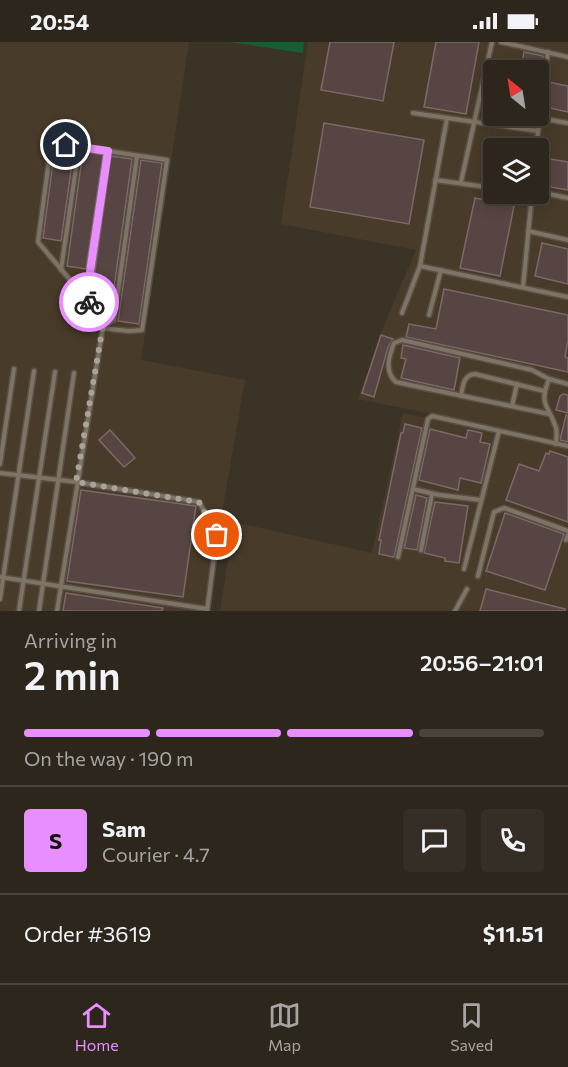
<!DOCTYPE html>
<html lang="en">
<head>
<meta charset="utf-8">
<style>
	:root { --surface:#2d261d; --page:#352e26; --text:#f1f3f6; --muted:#a7a5a4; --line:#48433b; --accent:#e98efe }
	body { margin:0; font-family:Commissioner,sans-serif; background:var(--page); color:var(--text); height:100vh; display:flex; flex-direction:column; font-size:22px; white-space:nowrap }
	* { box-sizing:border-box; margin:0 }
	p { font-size:20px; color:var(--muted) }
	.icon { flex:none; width:33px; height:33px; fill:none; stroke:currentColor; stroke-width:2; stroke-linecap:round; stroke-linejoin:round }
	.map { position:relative; height:569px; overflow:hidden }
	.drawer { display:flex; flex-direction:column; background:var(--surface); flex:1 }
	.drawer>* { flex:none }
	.needle { width:39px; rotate:330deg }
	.buttons { position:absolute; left:483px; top:18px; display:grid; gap:12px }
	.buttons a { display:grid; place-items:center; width:66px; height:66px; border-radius:6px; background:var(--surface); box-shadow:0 3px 15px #0003,0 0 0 2px var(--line); font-size:30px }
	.pin { position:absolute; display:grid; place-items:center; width:51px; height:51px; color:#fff; margin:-26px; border:3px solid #fff; border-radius:50%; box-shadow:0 2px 6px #0007 }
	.courier { position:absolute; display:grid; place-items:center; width:60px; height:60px; margin:-30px; border:4px solid #e98efe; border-radius:50%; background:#fff; color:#222; box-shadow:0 2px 8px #0007 }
	.summary em { font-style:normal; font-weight:600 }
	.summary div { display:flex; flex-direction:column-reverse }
	.summary { display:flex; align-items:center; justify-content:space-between; height:102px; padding:0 24px }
	h1 { font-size:39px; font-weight:600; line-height:45px }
	.bar { display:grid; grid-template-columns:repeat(4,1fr); gap:9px 6px; align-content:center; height:72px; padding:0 24px }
	.bar i { height:8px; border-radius:4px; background:var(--line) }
	.bar .active { background:var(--accent) }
	.bar p { grid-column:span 4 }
	.line { display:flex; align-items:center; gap:15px; padding:0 24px; border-top:2px solid var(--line) }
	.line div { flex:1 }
	.round { display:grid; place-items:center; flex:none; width:63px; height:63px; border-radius:6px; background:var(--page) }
	.status { display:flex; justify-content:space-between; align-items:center; height:42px; padding:0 30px; background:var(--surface); direction:ltr }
	.status svg { height:16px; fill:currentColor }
	.tab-bar { display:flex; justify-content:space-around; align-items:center; height:84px; border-top:2px solid var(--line); background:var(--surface); font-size:16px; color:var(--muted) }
	.tab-bar a { display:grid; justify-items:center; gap:3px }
	.tab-bar .active { color:var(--accent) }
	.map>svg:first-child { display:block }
</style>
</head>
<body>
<div class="status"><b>20:54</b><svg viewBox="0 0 49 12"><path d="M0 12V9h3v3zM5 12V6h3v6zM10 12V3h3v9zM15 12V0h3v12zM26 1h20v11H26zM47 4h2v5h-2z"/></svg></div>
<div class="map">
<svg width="568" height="569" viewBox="0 0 568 569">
	<rect width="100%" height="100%" fill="#3c3327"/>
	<g fill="#493b29" fill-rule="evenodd">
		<path d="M0,0H189L141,318L245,338L218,494L207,569H0Z"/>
		<path d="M308,0H568V400L358,357L384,283L416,208L281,182ZM494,28H538V74H494ZM494,106H538V152H494Z"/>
		<path d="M403,371L568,407V569H220L234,480L372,511Z"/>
	</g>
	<path fill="#145f33" d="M229,0H304L303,11Z"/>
	<g fill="#574543" stroke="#7c6967" stroke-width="1.5">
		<path d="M330,0H394L383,59L321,48Z"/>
		<path d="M436,0H479L466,72L424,65Z"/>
		<path d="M524,10L543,14L542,28H521Z"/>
		<path d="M548,40L568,44V70L545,65Z"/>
		<path d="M324,81L424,98L409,182L310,165Z"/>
		<path d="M55,105L74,108L61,199L43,196Z"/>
		<path d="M83,109L103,113L86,227L67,224Z"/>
		<path d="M111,114L132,117L113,253L92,250Z"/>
		<path d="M550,117L568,120V148L545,144Z"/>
		<path d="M141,118L162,121L139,282L118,279Z"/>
		<path d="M475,156L514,164L500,234L460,226Z"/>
		<path d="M542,201L568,207V242L535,234Z"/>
		<path d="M444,247L568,273V298L565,315L568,316V330L406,295L409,282L436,287Z"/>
		<path d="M381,293L393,297L388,305L374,355L362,351Z"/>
		<path d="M403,303L460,316L454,348L401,336L406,317L401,316Z"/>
		<path d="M563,352L568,353V371L556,368L560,354Z"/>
		<path d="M566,373L568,374V400L560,398Z"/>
		<path d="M405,382L422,386L394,515L379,512L381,498H379L401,391H403Z"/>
		<path d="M430,387L466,396L468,388L482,391L480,400L490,402L481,441L460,436L458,448L419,438Z"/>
		<path d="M110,388L135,416L124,425L99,398Z"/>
		<path d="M550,409L568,415V480L506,458L519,422L539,429L546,411L549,412Z"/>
		<path d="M81,448L196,464L183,555L67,539Z"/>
		<path d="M416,453L427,456L417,508L404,506Z"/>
		<path d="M435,460L468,464L459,521L445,519V516L424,511Z"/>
		<path d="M505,471L564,492L545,548L486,529Z"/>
		<path d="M486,547L565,567V569H480Z"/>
		<path d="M66,551L163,566L162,569H63Z"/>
	</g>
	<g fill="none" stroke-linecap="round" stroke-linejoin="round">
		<g stroke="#595147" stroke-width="7">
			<g id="lane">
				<path d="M501,0L568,15"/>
				<path d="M413,71L538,89"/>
				<path d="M539,76L568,81"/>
				<path d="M536,106L548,10"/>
				<path d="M435,138L494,146"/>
				<path d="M461,140L492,0"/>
				<path d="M531,152H549L568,156"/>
				<path d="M528,189L568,198"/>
				<path d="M420,224L568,255"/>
				<path d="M61,228L79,105"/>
				<path d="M523,245L532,152"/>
				<path d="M86,257L108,109"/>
				<path d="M402,271L420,224L447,76"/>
				<path d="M429,273L441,228"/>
				<path d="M103,285L114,278L137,114"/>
				<path d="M549,337C539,363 547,361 555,383C558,388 556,396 556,402"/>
				<path d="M461,354C463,344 463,333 475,332L544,349"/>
				<path d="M512,364L517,342"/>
				<path d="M549,372L396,340C384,330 389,314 394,301L402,298L532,328L549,337L568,342"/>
				<path d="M0,422L14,327"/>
				<path d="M0,431L77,440L199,460L217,493L207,569"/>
				<path d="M413,447L439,453L481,458"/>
				<path d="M566,498L568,493"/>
				<path d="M421,508L432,452"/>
				<path d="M398,515L428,377L432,374L568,404"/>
				<path d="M464,527L499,389"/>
				<path d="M478,534L494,470L504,466L568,489"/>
				<path d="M0,535L207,567"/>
				<path d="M0,557L34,329"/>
				<path d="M19,569L55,330"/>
				<path d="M39,569L74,331"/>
				<path d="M57,569L104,278L38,200L51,104L54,101L167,118L142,288L128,289L102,286"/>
				<path d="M455,569L467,547"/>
			</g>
		</g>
		<use href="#lane" stroke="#7e7365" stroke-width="4"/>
	</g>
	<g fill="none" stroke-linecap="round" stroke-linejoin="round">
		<path stroke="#aaa399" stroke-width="6" stroke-dasharray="0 10.8" d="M89,260L104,278L76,440L199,460L217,493"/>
		<path stroke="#e98efe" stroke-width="8" d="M66,103L108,109L86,257L89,260"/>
	</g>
</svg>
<div class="buttons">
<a><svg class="needle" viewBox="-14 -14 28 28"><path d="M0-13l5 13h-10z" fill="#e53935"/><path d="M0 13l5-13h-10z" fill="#a7a5a4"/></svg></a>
<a><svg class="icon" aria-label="layers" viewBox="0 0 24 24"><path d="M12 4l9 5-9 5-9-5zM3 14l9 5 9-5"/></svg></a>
</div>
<div class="pin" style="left:217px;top:493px;background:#ea580c"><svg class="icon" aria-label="bag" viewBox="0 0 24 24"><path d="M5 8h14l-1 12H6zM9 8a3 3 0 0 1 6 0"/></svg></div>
<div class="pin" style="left:66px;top:103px;background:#1f2937"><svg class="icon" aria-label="home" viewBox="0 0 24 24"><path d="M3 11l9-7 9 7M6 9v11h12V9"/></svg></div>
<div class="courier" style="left:89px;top:260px"><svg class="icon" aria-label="bike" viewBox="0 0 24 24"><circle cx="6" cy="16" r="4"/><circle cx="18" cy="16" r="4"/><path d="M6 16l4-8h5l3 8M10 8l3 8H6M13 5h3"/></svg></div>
</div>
<section class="drawer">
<div class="summary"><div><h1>2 min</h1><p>Arriving in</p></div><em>20:56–21:01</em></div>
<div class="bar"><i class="active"></i><i class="active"></i><i class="active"></i><i></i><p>On the way · 190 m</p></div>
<div class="line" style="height:108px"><b class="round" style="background:var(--accent);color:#111">S</b><div><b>Sam</b><p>Courier · 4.7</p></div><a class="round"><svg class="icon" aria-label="chat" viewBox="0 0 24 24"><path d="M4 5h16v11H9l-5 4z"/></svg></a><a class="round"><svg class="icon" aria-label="phone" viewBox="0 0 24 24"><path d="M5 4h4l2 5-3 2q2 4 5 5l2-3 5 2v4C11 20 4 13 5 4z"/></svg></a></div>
<div class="line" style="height:78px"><div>Order #3619</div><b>$11.51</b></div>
</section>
<nav class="tab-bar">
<a class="active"><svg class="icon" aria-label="home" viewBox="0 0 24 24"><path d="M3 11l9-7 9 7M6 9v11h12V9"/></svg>Home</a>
<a><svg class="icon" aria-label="map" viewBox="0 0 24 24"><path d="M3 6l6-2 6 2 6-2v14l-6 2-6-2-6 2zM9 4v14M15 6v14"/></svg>Map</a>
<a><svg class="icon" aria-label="saved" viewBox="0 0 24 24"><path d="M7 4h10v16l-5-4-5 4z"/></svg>Saved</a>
</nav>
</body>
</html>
